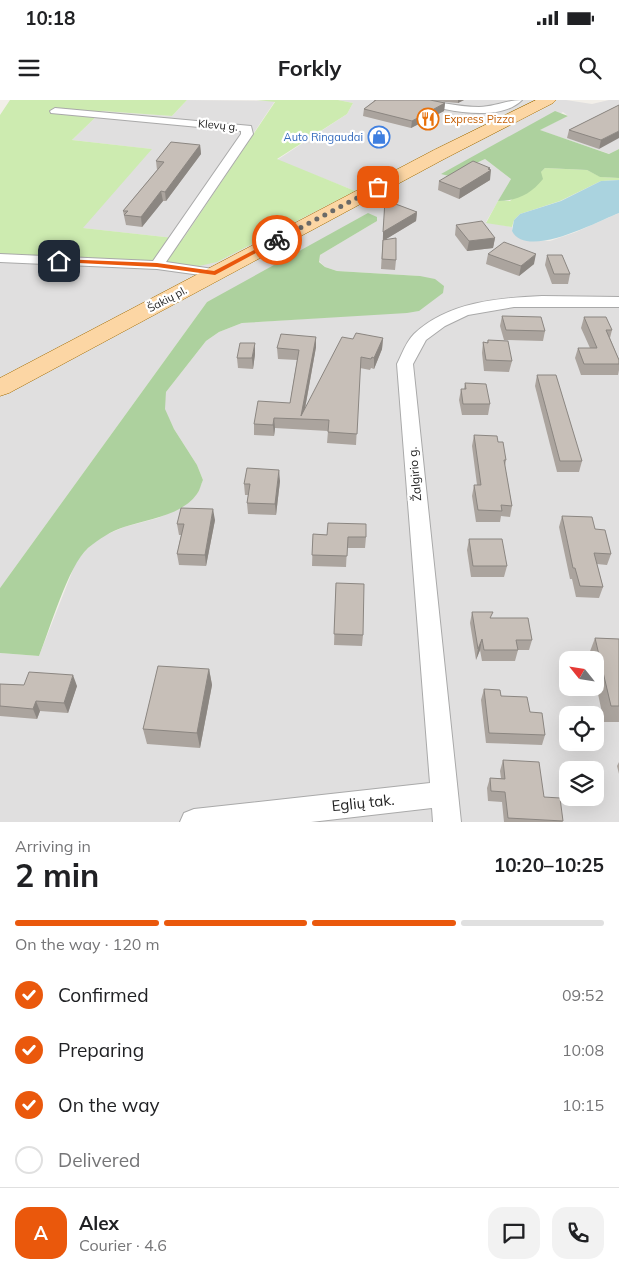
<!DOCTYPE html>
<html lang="en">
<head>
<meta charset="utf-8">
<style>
	:root { --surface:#fff; --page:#f2f2f2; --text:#202124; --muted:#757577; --line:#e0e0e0; --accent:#ea580c }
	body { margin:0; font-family:Mulish,sans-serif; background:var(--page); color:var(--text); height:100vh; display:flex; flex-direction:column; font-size:19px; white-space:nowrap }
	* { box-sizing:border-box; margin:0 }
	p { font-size:16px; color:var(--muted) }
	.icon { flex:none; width:28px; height:28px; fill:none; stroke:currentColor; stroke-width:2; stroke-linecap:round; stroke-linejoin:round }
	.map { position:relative; height:722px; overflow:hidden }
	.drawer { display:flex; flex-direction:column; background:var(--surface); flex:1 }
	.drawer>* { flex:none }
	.needle { width:32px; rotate:300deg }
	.fabs { position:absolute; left:559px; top:551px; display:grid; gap:10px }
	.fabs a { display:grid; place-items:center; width:45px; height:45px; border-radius:10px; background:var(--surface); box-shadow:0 5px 20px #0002; font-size:25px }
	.pin { position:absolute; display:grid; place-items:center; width:42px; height:42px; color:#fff; margin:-21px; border-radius:10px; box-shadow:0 2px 8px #0006 }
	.courier { position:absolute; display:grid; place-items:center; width:50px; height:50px; margin:-25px; border:4px solid #ea580c; border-radius:50%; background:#fff; color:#222; box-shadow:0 1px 6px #0007 }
	.headline em { font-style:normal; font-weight:700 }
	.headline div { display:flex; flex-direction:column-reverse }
	.headline { display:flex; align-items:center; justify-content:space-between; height:85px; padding:0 15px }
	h1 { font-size:32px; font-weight:700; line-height:38px }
	.bar { display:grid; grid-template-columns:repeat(4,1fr); gap:8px 5px; align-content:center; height:60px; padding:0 15px }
	.bar i { height:6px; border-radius:4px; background:var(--line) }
	.bar .selected { background:var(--accent) }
	.bar p { grid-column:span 4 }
	.line { display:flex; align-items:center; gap:12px; padding:0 15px; border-top:1px solid var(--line) }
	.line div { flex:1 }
	.round { display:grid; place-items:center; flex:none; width:52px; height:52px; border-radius:15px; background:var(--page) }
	ol { padding:0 15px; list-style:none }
	li { display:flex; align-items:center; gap:15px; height:55px }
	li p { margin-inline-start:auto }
	li .icon { padding:5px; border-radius:50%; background:var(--accent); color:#fff; stroke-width:4 }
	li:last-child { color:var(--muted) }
	li i { width:28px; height:28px; border:2px solid var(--line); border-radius:50% }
	.status { display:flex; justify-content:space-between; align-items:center; height:35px; padding:0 25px; background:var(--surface); direction:ltr }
	.status svg { height:14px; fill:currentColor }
	header { display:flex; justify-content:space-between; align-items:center; height:65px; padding:0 15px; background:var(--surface); font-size:22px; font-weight:700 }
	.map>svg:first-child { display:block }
</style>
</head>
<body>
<div class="status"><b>10:18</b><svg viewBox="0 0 49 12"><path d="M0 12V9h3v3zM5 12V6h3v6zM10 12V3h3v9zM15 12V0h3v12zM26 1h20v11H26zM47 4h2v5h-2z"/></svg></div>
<header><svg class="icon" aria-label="menu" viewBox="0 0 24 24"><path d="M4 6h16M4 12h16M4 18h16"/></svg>Forkly<svg class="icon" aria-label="search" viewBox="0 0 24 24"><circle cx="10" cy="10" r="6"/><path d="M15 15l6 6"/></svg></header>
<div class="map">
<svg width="619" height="722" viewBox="0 0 619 722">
	<rect width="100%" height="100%" fill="#f2efe9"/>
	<g fill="#e0dfdf" fill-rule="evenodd">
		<path d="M187,0L275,1L183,139L82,128L151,49L72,40L102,11L172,16Z"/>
		<path d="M338,0H566L592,4L609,0H619V49L610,54L539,30L568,16L563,12L449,76L485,59L511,79L486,122L512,127V131L523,139L550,141L576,132L619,113V722H0V553L39,556L76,462L87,449L101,437L124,427L158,418L182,407L197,394L203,380L197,365L174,329L164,309L166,292L206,241L219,232L242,223L419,211L420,176L337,171L325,167L319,161L320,155L377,121L207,202L0,488V154L199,166L355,91L277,60L347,14L353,3ZM568,560H595V588H568ZM568,615H595V642H568ZM568,670H595V698H568Z"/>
	</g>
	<g fill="#cdebb0">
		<path d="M10,0H187L172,16L102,11L72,40L152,49L83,128L183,139L275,2L257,0H338L353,3L347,14L277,59L355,91L217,162L199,166L0,154V15Z"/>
		<path d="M545,68L587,70L601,77L619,78V80L601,81L560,101L520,114L514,120L512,127L486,123L498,101H510Z"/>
	</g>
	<g fill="#add19e">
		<path d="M555,11L568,16L540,30L609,54L619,49V78L600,77L587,70L545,68L541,72L543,79C531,94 517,101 498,101L511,79L485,59L449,76L441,74Z"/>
		<path d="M368,113L377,117V121L320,155L319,162L325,167L337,171L420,176L435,179L444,186L443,193L419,211L407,213L242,223L219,232L206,241L166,292L165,309L174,329L197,365L203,380C201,384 200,390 197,394C181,416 148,419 124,427C111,431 99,439 88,448C68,466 50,529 39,556L0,553V488L207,202Z"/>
	</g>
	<path fill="#aad3df" d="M619,80V113C598,121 527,160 512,131L514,120L520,114L561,101L601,81Z"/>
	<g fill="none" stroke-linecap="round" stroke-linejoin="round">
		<g stroke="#a9a9a9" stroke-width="2">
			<g id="minor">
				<path d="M412,0C435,0 456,7 479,7C494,7 507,0 522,0C498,24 442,9 413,2Z"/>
				<path d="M55,8L251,26L253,34L166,162L220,170L222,173L220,176L215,177L157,169L0,162V154L153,161L241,34V31L51,13L50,11Z"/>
				<path d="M542,196L619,197V207H514L468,215L445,226L426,240L413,264L461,722H433L432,708L311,722H180L184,713L194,709L430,683L397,264C402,254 406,242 414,234C448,202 498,198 542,196Z"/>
			</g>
		</g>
		<g stroke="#a06b00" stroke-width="1">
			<path id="primary" d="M536,0H556L553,3L446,58L9,293L0,296V278L434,50Z"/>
		</g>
		<use href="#minor" fill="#fff" fill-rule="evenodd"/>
		<use href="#primary" fill="#fcd6a4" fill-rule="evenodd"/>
	</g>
	<g fill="#aba49e">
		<path d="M374,0H464L458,3L434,1L445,3L444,11L411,28L363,16L364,9L374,1Z"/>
		<path d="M619,5L599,49L567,38L569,30Z"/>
		<path d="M200,45L201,54L166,101H163L142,127L126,125L123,111L157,70L156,61Z"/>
		<path d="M490,68V80L459,99L438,90L439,81Z"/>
		<path d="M385,100L417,112L416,121L386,139L396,160L395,170L381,169Z"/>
		<path d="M456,125L495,138L493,148L467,151L455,135Z"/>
		<path d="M488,154L534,164L519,176L486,164Z"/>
		<path d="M547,155L570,174L568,184H552L545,165Z"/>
		<path d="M502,216L545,231L543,241L504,240L500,226Z"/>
		<path d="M584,217L612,230L610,238L619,260V270L618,275H581L575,258L578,248H590L581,228Z"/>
		<path d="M316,237V247L305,309L353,239L383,238L382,249L374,269L371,268L370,270L360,268L356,345L327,343L328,331L275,328L274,336L254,335V324L290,303L297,260L278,259L277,248Z"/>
		<path d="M488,240L512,261L509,272L484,271L482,253L483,242L487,243Z"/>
		<path d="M255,254L253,269L238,268L237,258Z"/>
		<path d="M537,275L582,361L579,372H557L535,286Z"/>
		<path d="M465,283L490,304L488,315H462L459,300L461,289H464Z"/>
		<path d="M474,335L498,342L506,360L505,366L512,406L510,417L501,416L500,422H476L472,396L474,385H477L472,346Z"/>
		<path d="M280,381L276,415L248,414L247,403L248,395H245L244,384Z"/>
		<path d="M562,416L595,429L611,454L607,465L597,464L603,487L599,498L576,497L572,479H570L559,427Z"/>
		<path d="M215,420L206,466L179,465L177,454L181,435H179L177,424Z"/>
		<path d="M313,434L366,437L365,448H347L346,467L312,466Z"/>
		<path d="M469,439L507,466L504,477H471L467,450Z"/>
		<path d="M336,483L363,535L362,546L334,545Z"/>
		<path d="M472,512L491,518L532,540L529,550H518L515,561H482L480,550L476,560L470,523Z"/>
		<path d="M595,538L619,539V622H604L595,580V560H590L589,554Z"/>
		<path d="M209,569L212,585L200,648L147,644L143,629Z"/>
		<path d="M0,584L24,585L77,586L68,613L40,611L37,619L0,616Z"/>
		<path d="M484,589L501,596L530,612L545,635L542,645L486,643L481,600Z"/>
		<path d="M503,660L544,697L563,721L562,722H504L502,702L488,701L487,688L490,678H501L500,671Z"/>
		<path d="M619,662V674L617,666Z"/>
	</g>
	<g fill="#8b8681">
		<path d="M458,0H464L458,3Z"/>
		<path d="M445,3L444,11L411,28L412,21Z"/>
		<path d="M619,31V38L599,49L601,40Z"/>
		<path d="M200,45L201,54L166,101L165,92Z"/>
		<path d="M490,68V71L491,70L490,80L459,99L460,89Z"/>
		<path d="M161,91L163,101L142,127L141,117Z"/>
		<path d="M417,112L416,121L383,141V132Z"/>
		<path d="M495,138L493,148L467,151L469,141Z"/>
		<path d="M536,154L534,164L519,176L521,166Z"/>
		<path d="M316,237V247L303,319L301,316Z"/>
		<path d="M383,238L382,249L374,269V258Z"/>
		<path d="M255,243V254L253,269L252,258Z"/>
		<path d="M274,318L275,328L274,336L273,325Z"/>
		<path d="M279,370L280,381L276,415L275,404Z"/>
		<path d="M213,409L215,420L206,466L205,455Z"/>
		<path d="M482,539L480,550L476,560L478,549Z"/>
		<path d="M209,569L212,585L200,648L197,633Z"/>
		<path d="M73,575L77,586L68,613L64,603Z"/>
		<path d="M36,601L40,611L37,619L33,609Z"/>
	</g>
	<g fill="#c7bfb8" stroke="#8b8681">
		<path d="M376,0H430L445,3L412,21L364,9Z"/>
		<path d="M619,5V31L601,40L569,30Z"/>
		<path d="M171,42L200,45L165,92L161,91L141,117L124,115L128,111H123L164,62L156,61Z"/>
		<path d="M473,61L490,68L488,69L491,70L460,89L439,81Z"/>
		<path d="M385,100L417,112L383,132Z"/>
		<path d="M482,121L495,138L469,141L456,125Z"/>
		<path d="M396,138V160L382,159L383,140Z"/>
		<path d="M504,142L536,154L521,166L488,154Z"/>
		<path d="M547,155H562L570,174H554Z"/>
		<path d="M502,216L541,217L545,231L506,230Z"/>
		<path d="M584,217H606L612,230H606L619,260V264H584L578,248H597Z"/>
		<path d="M356,233L383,238L374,258L372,257L371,259L361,257L357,334L328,332L329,320L274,318L273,325L254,324L258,301L290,303L299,250L277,248L281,234L316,237L301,316L342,237L353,239Z"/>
		<path d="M488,240L508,241L512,261L486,260L483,242L488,243Z"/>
		<path d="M240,243H255L252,258H237Z"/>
		<path d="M537,275H556L582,361H560Z"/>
		<path d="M465,283L486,284L490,304H463L461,289H466Z"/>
		<path d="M474,335L497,336L498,342H503L506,360H504L512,406L501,405L502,411L478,410L474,385H481Z"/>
		<path d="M247,368L279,370L275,404L247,403L250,384H244Z"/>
		<path d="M181,408L213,409L205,455L177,454L184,424H177Z"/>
		<path d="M562,416L592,417L595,429L605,430L611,454L594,453L603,487L580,486L575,468H573Z"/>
		<path d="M328,423L366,424V437H348L347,456L312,455L313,434L327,435Z"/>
		<path d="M469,439H502L507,466H473Z"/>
		<path d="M336,483L364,484L363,535L334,534Z"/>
		<path d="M472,512H493L490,518H528L532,540H516L518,550H484L482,539L478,549Z"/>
		<path d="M595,538L619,539V606H611Z"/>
		<path d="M158,566L209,569L197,633L143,629Z"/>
		<path d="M29,572L73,575L64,603L36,601L33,609L0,606V584L24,585Z"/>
		<path d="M484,589L500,590L501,596L527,597L530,612L542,613L545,635L489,633Z"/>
		<path d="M503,660L539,662L544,697L560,698L563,721L508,718L505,692L491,691L490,678L505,679Z"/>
	</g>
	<path fill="#ea580c" d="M275,139L280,140L215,175L157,167L59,162L56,161L59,159L157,163L214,171Z"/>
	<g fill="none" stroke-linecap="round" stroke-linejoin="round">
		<path stroke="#6b6a68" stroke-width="5" stroke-dasharray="0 9" d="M277,140L378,87"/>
	</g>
	<defs>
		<g id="restaurant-ring" transform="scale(1.125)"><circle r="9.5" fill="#fff" stroke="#e8710a" stroke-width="1.5"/><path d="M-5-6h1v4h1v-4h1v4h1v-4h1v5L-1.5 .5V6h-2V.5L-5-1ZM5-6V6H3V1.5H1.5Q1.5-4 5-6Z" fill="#e8710a"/></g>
		<g id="shop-ring" transform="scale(1.125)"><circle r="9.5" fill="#fff" stroke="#3f7fe0" stroke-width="1.5"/><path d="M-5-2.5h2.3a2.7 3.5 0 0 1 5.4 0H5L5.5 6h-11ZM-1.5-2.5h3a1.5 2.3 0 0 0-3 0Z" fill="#3f7fe0"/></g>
	</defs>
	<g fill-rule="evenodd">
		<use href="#restaurant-ring" x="428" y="19"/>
		<use href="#shop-ring" x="379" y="37"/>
	</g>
	<g text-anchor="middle" stroke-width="4.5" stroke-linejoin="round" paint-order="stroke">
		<g font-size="11" fill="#c56008" stroke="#fff" text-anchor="start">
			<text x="444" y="23">Express Pizza</text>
		</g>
		<g font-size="11" fill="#222" stroke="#fff">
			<text transform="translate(218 25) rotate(5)" y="4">Klevų g.</text>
			<text transform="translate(167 199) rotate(-28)" y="4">Šakių pl.</text>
		</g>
		<g font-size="11" fill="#366cbe" stroke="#fff" text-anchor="end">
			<text x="363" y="41">Auto Ringaudai</text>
		</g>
		<g font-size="12" fill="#222" stroke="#fff">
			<text transform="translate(415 374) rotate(-95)" y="4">Žalgirio g.</text>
		</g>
		<g font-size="15" fill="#222" stroke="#fff">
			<text transform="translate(363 703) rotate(-6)" y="5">Eglių tak.</text>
		</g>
	</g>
</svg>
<div class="fabs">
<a><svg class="needle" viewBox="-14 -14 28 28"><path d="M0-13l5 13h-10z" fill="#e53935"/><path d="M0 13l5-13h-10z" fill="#757577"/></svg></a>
<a><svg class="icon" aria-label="locate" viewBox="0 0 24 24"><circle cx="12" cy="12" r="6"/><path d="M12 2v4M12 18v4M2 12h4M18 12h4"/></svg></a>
<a><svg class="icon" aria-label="layers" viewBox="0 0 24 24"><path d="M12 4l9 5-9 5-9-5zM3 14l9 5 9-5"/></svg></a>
</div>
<div class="pin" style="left:378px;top:87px;background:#ea580c"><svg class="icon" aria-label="bag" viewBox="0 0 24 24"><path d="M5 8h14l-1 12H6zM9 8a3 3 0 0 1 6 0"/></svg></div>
<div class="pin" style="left:59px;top:161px;background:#1f2937"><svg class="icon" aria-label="home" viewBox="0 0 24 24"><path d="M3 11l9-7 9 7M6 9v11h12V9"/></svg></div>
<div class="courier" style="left:277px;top:140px"><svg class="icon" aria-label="bike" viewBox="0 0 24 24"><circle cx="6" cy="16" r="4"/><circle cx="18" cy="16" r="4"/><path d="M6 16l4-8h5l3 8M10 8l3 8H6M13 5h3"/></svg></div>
</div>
<section class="drawer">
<div class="headline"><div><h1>2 min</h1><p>Arriving in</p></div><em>10:20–10:25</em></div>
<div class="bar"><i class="selected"></i><i class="selected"></i><i class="selected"></i><i></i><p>On the way · 120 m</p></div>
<ol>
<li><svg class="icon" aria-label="check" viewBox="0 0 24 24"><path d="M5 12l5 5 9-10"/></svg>Confirmed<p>09:52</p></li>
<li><svg class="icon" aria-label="check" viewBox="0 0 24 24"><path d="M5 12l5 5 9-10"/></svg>Preparing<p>10:08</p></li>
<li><svg class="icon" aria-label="check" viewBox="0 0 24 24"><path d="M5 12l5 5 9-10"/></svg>On the way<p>10:15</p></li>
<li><i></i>Delivered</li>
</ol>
<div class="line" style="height:90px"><b class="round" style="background:var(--accent);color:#fff">A</b><div><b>Alex</b><p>Courier · 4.6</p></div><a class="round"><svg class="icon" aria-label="chat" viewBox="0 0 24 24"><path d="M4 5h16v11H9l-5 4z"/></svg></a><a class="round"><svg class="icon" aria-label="phone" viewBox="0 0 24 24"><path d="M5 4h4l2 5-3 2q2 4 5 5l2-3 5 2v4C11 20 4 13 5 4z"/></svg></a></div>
</section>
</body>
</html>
